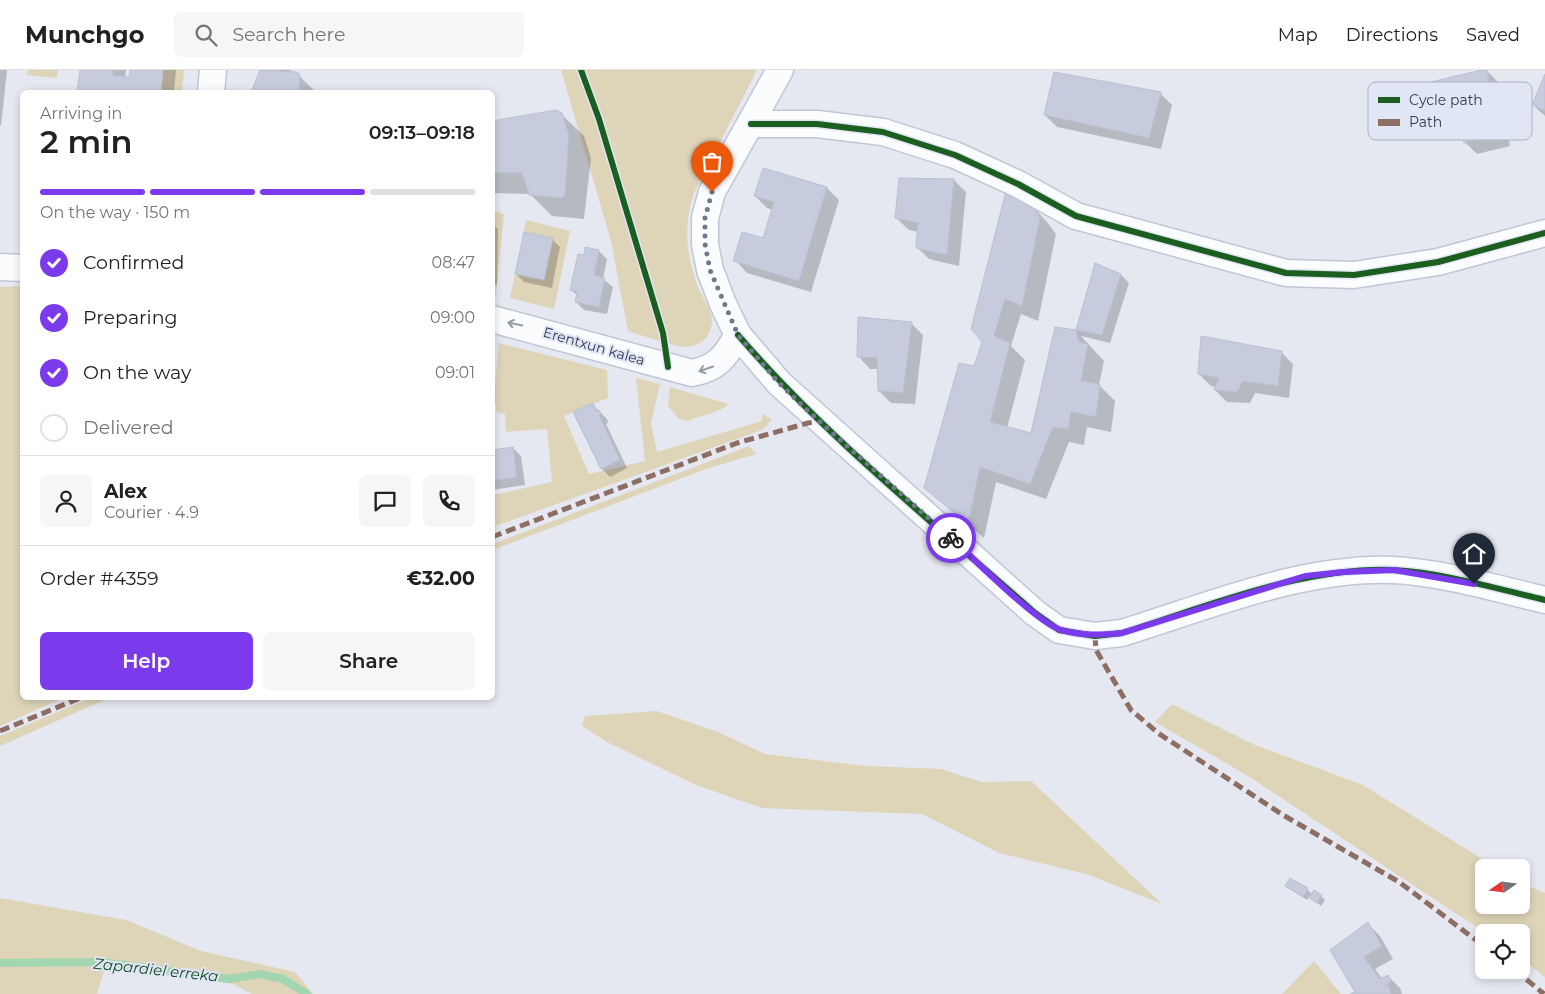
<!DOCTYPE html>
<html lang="en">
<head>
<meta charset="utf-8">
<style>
	:root { --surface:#fff; --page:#f6f6f6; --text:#202124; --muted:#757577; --line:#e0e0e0; --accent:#7c3aed }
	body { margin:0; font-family:Montserrat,sans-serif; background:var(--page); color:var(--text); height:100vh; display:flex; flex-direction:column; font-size:19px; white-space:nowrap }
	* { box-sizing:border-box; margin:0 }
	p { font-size:16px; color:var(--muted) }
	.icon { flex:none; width:28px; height:28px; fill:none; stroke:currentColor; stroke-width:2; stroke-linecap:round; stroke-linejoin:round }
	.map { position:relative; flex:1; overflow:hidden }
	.side { position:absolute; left:20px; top:20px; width:475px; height:610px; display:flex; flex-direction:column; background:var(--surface); border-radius:8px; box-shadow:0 2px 8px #0003 }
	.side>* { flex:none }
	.needle { width:32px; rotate:256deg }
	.tools { position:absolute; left:1475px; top:789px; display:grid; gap:10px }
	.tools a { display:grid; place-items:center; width:55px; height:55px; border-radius:8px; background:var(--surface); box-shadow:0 2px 8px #0003; font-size:25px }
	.pin { position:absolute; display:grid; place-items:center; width:42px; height:42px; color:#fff; margin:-51px -21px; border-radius:50% 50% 50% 0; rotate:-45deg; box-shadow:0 0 5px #0007 }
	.pin .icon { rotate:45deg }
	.courier { position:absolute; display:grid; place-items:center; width:50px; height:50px; margin:-25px; border:4px solid #7c3aed; border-radius:50%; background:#fff; color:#222; box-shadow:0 1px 6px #0007 }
	.headline em { font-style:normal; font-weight:600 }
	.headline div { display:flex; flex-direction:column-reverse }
	.headline { display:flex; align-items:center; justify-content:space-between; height:85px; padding:0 20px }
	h1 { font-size:32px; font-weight:600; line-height:38px }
	.bar { display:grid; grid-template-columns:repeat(4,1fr); gap:8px 5px; align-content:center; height:60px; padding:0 20px }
	.bar i { height:6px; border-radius:4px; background:var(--line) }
	.bar .selected { background:var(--accent) }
	.bar p { grid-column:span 4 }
	.line { display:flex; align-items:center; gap:12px; padding:0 20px; border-top:1px solid var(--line) }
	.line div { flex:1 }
	.round { display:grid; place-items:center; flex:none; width:52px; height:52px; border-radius:8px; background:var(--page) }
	ol { padding:0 20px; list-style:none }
	li { display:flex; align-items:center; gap:15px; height:55px }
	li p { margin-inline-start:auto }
	li .icon { padding:5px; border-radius:50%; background:var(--accent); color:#fff; stroke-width:4 }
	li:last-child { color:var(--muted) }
	li i { width:28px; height:28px; border:2px solid var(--line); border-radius:50% }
	.cta { display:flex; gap:10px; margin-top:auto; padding:10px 20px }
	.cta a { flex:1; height:58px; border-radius:8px; background:var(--accent); color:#fff; font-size:20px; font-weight:600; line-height:58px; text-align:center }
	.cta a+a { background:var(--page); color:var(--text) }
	header { display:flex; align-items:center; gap:30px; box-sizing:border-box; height:70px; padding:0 25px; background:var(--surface); border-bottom:1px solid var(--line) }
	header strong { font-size:24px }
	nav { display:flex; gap:28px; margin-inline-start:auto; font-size:18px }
	.search { width:350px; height:45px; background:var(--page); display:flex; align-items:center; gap:12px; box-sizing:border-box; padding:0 18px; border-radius:8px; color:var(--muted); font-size:19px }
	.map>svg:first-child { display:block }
</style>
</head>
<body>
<header>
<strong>Munchgo</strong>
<div class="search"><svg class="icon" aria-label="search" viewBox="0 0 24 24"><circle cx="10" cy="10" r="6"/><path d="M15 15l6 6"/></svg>Search here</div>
<nav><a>Map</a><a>Directions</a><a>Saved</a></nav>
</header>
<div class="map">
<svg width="1545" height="924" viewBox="0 0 1545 924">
	<rect width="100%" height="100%" fill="#e5e8f0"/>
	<g fill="#ded4b8">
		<path d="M28,0H58L57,8L27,5Z"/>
		<path d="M163,0H184L182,22H161Z"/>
		<path d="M561,0H757L694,123C683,155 686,185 698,217C702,227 712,240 712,252C711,266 701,276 687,277C674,277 642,265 628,261L611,171Z"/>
		<path d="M493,141L504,144L496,225L492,224Z"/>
		<path d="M526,150L570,161L554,239L510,228L515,204L544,210L553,168L524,162Z"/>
		<path d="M22,216V628H63L0,656V217Z"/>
		<path d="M499,273L607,300L608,328L564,346L589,404L645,391L636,308L660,314L651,353L657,382L762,351V344L772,349L767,356L759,361L493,457V425L552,412L547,359L506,362L505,344L497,342L494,328Z"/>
		<path d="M670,317L729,334C720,343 700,345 688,351L679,349L668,336Z"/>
		<path d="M749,376L756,384L706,399L493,480V474Z"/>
		<path d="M91,628H109L0,676V666Z"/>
		<path d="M1172,634L1255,675L1363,715L1495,797L1484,798V835H1521V813L1545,823V907L1521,888V862H1484L1248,706L1155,652Z"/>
		<path d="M657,641L718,662L765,684L865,696L941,699L982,712L1031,711L1162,834L1086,804L999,783L922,744L762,738L696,715L607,672L582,656L585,646Z"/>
		<path d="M0,828L126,850L201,881L295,902L313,924H252L233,914L114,892L104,901L97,924H0Z"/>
		<path d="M1314,891L1341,924H1282Z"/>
	</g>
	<g fill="#0003">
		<path d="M0,0H7L1,56L0,55Z"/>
		<path d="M81,0H126L125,8L130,9L131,0H176L174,22H78Z"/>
		<path d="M261,0H290L296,3L316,22H253Z"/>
		<path d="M1486,0L1498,12L1510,76L1477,84L1465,72L1463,67L1448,70L1436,58Z"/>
		<path d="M1545,7V46L1533,35Z"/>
		<path d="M1160,23L1172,35L1161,79L1057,57L1045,45Z"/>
		<path d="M561,44L584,66L591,88L584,149L552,146L530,124L492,123V52Z"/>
		<path d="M764,99L827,118L839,130L811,222L747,203L735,190L764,170L773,140L767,138L755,126Z"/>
		<path d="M954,110L966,122L959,196L929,189L917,177L918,162L909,160L896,148Z"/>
		<path d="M1031,135L1047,152L1056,164L1038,251L1021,244L1011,276L1025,290L1007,358L1032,365L1056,259L1077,261L1096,195L1121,205L1129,213L1110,273L1081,266L1104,291L1099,315L1115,331L1111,362L1087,357L1084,375L1069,372L1046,429L996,412L984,468L925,418L975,298Z"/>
		<path d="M492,154L498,159L497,215L492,214Z"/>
		<path d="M552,169L560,177L552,218L524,212L516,204Z"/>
		<path d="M599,181L607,189L603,209L613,217L607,244L584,240L576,232L578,226L571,220Z"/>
		<path d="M911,253L923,265L915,334L891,333L879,321V299H870L858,286Z"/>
		<path d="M1281,282L1293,294L1289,328L1255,323L1250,333L1227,332L1215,320L1217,317L1211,316L1199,304Z"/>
		<path d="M592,334L607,349L608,353L606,354L627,398L610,407L602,399Z"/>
		<path d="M513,378L521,386L525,415L492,420V381Z"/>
		<path d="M1287,816L1307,819L1313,825L1321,826L1325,830L1321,836L1309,826L1307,830Z"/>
		<path d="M1368,854L1380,866L1393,889L1375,899L1383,910L1388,906L1400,918L1402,924H1354L1357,923Z"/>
	</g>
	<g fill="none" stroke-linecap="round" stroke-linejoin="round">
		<path stroke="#a2d6b0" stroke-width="8" d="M0,893L102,892L229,909L260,904L283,909L307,924"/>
	</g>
	<g fill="#c6ccdd" stroke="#bac0d0">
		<path d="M80,0H113V5L129,7L130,0H163L161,22H77Z"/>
		<path d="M260,0L297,2L300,5L299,20L309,22H251Z"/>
		<path d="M1482,0H1487L1499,64L1464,73L1458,53L1435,59L1418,15Z"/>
		<path d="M1054,2L1161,22L1149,68L1044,45Z"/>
		<path d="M1545,4V41L1532,35Z"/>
		<path d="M556,40L562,43L569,65L565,125L562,128L529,125L522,103H492V51Z"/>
		<path d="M763,98L827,117L799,211L733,191L742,162L763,168L774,132L754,126Z"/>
		<path d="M899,108L954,109L947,185L916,178L918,153L895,148Z"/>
		<path d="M1006,121L1032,134L1040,148L1022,236L1005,229L994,266L1010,273L990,352L1031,363L1055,257L1076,260L1079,272L1088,274L1081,311L1100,314L1096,347L1071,342L1068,359L1053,357L1030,414L980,397L968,454L924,418L959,293L974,296L982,272L971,259Z"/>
		<path d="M524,162L553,168L544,210L515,204Z"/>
		<path d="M585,177L599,180L594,205L605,208L599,237L575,232L577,222L570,220L578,184L584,185Z"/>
		<path d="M1095,193L1121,204L1102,265L1076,260Z"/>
		<path d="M858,247L912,252L903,323L878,321L877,288L857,287Z"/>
		<path d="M1201,266L1282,281L1278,316L1243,311L1237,322L1214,320L1219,308L1198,304Z"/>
		<path d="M593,333L596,341L599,340L601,344L599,345L620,390L601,399L573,342Z"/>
		<path d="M513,377L517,407L492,411V380Z"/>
		<path d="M1290,808L1308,818L1303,827L1285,816Z"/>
		<path d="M1314,820L1322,825L1317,833L1309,828Z"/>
		<path d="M1368,852L1382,876L1364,887L1380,909L1388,905L1391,912L1384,916H1389L1391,924H1350L1355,922L1330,880Z"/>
	</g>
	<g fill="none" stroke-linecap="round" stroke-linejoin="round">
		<g stroke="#c1c6d6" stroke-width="29">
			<g id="minor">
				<path d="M780,0L712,122L705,148V174L710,200L723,234L738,265L779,313L1035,543L1059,560L1095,566L1122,563C1209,536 1301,497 1393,500C1440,502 1498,519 1545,530"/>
				<path d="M211,22L213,0"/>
				<path d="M751,54H817L883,62L955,85L1018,114L1076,146L1286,203L1354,205L1438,192L1545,163"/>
				<path d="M0,197L22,198"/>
				<path d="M492,249L692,303C718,298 725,287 738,265"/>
			</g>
		</g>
		<use href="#minor" stroke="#fbfcfd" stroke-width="26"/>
		<g stroke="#8d6e63" stroke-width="5" stroke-dasharray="10 5" stroke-linecap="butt">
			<path d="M492,467L737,373L808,353L820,351"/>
			<path d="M1095,566L1096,580L1131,640L1158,663L1283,745L1399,812L1484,876"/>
			<path d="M0,661L80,628"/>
			<path d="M1515,900L1544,924"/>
		</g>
		<g stroke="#e1e6f4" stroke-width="9">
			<g id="cycleway">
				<path d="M581,0L599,49L663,263L668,297"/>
				<path d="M751,54H817L883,62L955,85L1018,114L1076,146L1286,203L1354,205L1438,192L1545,163"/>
				<path d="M738,265C827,368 934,453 1035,543L1059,560L1095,566L1122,563C1209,536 1301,497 1393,500C1440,502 1498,519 1545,530"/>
			</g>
		</g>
		<use href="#cycleway" stroke="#1b5e20" stroke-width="6"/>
	</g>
	<defs><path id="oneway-shaft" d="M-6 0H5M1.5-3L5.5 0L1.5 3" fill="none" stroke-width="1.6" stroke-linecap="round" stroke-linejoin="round" transform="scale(1.25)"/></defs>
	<g stroke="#969caa">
		<use href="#oneway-shaft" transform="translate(515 254) rotate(-168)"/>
		<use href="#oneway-shaft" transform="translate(706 299) rotate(161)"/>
	</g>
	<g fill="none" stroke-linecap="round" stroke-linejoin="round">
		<path stroke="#71788d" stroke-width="5" stroke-dasharray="0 9" d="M712,122L705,148V174L710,200L738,265L779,313L820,352L951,468"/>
		<path stroke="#7c3aed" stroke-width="6" d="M951,468C973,488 1037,553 1061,560C1081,566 1101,565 1122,563L1305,506L1344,502L1394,500L1474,514"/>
	</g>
	<g text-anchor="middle" stroke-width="4" stroke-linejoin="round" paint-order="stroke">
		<g font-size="14" fill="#323b57" stroke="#e1e6f4">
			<text transform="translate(594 276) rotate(16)" y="5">Erentxun kalea</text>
		</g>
		<g font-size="15" font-style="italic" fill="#144923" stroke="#e1e6f4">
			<text transform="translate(156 900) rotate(6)" y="5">Zapardiel erreka</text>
		</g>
	</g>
	<rect x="1368" y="12" width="164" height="58" rx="8" fill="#e1e6f4" stroke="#acb3c5" stroke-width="1"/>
	<rect x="1378" y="27" width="22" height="6" fill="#1b5e20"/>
	<rect x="1378" y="49" width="22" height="7" fill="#8d6e63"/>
	<g font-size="14" fill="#323b57">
		<text x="1409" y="35">Cycle path</text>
		<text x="1409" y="57">Path</text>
	</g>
</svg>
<div class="tools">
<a><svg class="needle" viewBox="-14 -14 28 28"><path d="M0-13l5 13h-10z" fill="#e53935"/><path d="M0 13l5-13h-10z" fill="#757577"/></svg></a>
<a><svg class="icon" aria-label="locate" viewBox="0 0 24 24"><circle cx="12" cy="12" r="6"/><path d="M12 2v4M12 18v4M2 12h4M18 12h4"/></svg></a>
</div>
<div class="pin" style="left:712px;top:122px;background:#ea580c"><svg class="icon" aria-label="bag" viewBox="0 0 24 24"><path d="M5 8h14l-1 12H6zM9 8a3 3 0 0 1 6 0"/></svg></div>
<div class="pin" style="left:1474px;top:514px;background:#1f2937"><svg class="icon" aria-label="home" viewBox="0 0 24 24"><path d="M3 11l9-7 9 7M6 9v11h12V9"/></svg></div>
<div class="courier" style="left:951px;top:468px"><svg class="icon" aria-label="bike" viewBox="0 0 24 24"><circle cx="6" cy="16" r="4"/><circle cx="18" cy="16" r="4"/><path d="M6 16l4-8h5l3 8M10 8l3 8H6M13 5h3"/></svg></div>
<section class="side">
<div class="headline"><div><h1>2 min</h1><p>Arriving in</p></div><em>09:13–09:18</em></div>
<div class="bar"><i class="selected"></i><i class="selected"></i><i class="selected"></i><i></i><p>On the way · 150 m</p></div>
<ol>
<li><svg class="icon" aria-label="check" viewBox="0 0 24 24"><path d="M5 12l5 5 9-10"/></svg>Confirmed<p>08:47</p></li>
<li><svg class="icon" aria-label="check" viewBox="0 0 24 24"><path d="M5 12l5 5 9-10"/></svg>Preparing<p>09:00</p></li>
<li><svg class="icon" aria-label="check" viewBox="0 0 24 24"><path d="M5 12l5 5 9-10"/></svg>On the way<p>09:01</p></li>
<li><i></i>Delivered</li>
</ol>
<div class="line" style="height:90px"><a class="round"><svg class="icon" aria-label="person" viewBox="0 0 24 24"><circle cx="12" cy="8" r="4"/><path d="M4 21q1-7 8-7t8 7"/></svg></a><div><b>Alex</b><p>Courier · 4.9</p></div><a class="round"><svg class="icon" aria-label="chat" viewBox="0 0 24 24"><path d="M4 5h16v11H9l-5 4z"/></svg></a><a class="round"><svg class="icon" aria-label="phone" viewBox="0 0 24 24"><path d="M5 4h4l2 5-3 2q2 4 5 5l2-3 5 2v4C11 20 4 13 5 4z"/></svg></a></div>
<div class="line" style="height:65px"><div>Order #4359</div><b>€32.00</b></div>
<div class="cta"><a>Help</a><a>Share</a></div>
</section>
</div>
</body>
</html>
